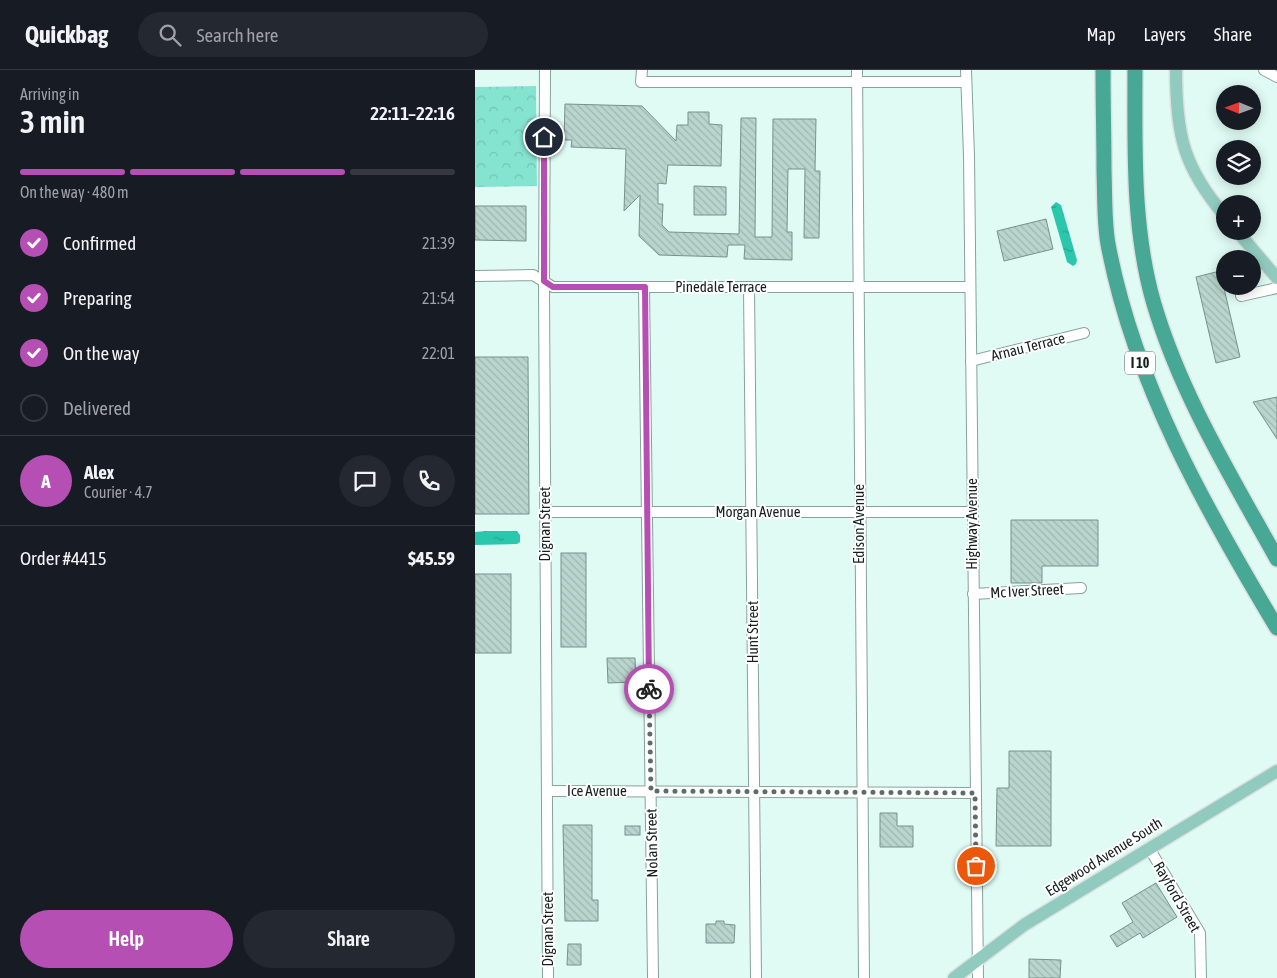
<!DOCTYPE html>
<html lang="en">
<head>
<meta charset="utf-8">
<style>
	:root { --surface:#171b24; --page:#242831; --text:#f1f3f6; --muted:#9ea1a6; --line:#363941; --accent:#b54fb3 }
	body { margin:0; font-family:"Asap Condensed",sans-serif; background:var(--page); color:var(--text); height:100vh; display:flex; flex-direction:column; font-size:19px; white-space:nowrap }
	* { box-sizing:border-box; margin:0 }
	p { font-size:16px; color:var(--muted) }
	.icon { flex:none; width:28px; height:28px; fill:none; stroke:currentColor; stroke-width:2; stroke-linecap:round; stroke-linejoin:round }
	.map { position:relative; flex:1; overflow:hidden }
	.side { display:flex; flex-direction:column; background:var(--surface); width:475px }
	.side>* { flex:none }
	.needle { width:32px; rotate:271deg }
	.tools { position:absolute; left:741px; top:15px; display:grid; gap:10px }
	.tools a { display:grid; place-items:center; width:45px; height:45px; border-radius:50%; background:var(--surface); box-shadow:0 2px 12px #0003; font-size:25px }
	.pin { position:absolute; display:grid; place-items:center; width:42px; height:42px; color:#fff; margin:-21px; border:2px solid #fff; border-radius:50%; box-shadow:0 1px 5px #0007 }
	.courier { position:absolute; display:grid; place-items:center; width:50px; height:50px; margin:-25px; border:4px solid #b54fb3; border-radius:50%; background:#fff; color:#222; box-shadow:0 1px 6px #0007 }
	.overview em { font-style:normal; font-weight:600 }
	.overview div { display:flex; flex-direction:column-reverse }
	.overview { display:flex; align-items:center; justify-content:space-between; height:85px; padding:0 20px }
	h1 { font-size:32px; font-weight:600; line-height:38px }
	.bar { display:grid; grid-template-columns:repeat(4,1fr); gap:8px 5px; align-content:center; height:60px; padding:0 20px }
	.bar i { height:6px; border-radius:4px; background:var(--line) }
	.bar .current { background:var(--accent) }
	.bar p { grid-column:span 4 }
	.line { display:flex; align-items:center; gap:12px; padding:0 20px; border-top:1px solid var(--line) }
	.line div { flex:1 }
	.round { display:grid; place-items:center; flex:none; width:52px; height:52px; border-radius:26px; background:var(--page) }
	ol { padding:0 20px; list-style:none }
	li { display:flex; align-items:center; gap:15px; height:55px }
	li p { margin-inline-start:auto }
	li .icon { padding:5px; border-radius:50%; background:var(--accent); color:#fff; stroke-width:4 }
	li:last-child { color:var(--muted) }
	li i { width:28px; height:28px; border:2px solid var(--line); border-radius:50% }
	.primary-button { display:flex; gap:10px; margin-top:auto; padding:10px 20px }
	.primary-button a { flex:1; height:58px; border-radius:30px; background:var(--accent); color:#fff; font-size:20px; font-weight:600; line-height:58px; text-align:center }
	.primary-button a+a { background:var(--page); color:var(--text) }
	header { display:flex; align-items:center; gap:30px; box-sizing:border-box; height:70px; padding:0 25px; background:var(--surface); border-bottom:1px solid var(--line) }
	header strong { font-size:24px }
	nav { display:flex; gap:28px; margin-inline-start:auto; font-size:18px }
	.search { width:350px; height:45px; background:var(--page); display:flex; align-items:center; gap:12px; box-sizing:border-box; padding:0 18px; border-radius:28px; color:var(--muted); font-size:19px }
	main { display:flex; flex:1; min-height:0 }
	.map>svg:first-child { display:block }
</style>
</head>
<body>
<header>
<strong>Quickbag</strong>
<div class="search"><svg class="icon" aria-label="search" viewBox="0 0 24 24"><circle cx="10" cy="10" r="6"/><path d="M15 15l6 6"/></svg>Search here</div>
<nav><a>Map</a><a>Layers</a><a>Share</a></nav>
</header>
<main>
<section class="side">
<div class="overview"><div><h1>3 min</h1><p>Arriving in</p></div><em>22:11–22:16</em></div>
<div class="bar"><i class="current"></i><i class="current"></i><i class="current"></i><i></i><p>On the way · 480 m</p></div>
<ol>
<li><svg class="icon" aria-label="check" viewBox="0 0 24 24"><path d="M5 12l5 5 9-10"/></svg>Confirmed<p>21:39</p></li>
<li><svg class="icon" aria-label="check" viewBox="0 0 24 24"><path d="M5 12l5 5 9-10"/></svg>Preparing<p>21:54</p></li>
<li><svg class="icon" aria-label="check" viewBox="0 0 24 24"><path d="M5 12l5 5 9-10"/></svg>On the way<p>22:01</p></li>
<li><i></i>Delivered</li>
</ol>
<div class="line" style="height:90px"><b class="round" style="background:var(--accent);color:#fff">A</b><div><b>Alex</b><p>Courier · 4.7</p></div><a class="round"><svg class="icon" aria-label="chat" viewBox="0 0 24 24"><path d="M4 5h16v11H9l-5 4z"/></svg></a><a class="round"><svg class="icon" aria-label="phone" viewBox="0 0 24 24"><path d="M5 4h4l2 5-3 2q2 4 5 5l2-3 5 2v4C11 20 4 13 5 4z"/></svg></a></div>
<div class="line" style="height:65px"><div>Order #4415</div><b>$45.59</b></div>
<div class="primary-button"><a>Help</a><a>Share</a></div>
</section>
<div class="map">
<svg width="802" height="908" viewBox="0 0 802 908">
	<defs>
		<pattern id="forest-crowns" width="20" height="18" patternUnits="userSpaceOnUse" patternTransform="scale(1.25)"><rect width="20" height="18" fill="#85e4d0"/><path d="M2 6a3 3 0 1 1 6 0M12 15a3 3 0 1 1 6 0" fill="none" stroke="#72c3b2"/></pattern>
		<pattern id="water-ripples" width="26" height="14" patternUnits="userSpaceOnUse" patternTransform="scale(1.25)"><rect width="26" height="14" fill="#2bc7ad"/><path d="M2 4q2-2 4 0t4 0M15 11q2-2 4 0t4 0" fill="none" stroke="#24a18c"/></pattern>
		<pattern id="building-back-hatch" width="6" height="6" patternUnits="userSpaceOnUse" patternTransform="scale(1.25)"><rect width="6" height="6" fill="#b9d5cd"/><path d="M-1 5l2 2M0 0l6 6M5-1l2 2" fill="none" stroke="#9eb7b0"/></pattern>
	</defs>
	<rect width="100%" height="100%" fill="#dffbf4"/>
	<path fill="url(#forest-crowns)" d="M61,16L62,116L0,117V17Z"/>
	<g fill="url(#water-ripples)">
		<path d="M581,132L586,135L602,190L601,194L598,196L592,192L576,137Z"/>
		<path d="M11,461H42L45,465V472L42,474L0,475V462Z"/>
	</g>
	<g fill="url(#building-back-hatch)" stroke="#77928b">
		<path d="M90,34L167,36L201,71L202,55H213V42H234V54L247,55L246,96L193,95L191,114L183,113V134H188L187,155L194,162L264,164L266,48H281L280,167H297L298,49H341L340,101H345L344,168H329L330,99H313L312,162H317V190L269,189L270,175H253L252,187L184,185L164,166L165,125L149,141L151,79L96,77L97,70H89Z"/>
		<path d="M219,116L251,117V145H219Z"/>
		<path d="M0,136H51V171L0,170Z"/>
		<path d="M571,149L578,179L529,191L522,161Z"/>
		<path d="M745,201L765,287L741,293L721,207Z"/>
		<path d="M0,287H53L54,444H0Z"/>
		<path d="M802,327V369L778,332Z"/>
		<path d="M536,450H623V496H567V513H536Z"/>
		<rect x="86" y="483" width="25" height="94"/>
		<rect x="0" y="504" width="36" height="79"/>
		<path d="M132,588H160L161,612L133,613Z"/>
		<path d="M534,681H576V776H521L522,718H534Z"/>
		<path d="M405,743H422V756H438V777H405Z"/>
		<path d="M88,755H117V830H123V851H90Z"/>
		<rect x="150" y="756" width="15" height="9"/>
		<path d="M681,813L702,847L668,868L665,863L642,877L635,866L658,852L647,833Z"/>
		<path d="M241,851H249V854L260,855L259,873H231V854H241Z"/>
		<path d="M93,874H106V895H92Z"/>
		<path d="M554,889L586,890L585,908H554Z"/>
	</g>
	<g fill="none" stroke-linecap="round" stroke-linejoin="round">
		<g stroke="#87a29b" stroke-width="12">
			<g id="minor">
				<path d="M70,0L69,221L73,908"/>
				<path d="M167,0L166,12H490"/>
				<path d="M382,0L389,908"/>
				<path d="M491,0L494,86L503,908"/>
				<path d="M789,0L802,7"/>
				<path d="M0,206L58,205L78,217H495"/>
				<path d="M169,217L178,908"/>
				<path d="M274,217L281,908"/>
				<path d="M766,226L802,218"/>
				<path d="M496,291L609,263"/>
				<path d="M70,442H497"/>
				<path d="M498,524L606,518"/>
				<path d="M73,721L500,723"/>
				<path d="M674,778L725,863L726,908"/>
			</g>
		</g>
		<g stroke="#dee0df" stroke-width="15">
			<g id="major">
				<path d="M701,0C701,64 708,97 750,146"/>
				<path d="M762,161L802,208"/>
				<path d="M479,908L549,855L802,701"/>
			</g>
		</g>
		<g stroke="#dee0df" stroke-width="18">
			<g id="highway">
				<path d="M628,0C628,34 629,68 629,102C630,126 629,151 633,174C659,313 730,438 802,558"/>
				<path d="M660,0C660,77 657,159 679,234C706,325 756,406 802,489"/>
			</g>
		</g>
		<use href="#minor" stroke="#fff" stroke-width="10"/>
		<use href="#major" stroke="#91cbbf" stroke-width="12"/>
		<use href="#highway" stroke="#47a895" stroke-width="15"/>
	</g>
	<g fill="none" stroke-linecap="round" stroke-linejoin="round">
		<path stroke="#5c6d68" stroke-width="5" stroke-dasharray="0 9" d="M174,619L176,721L500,723L501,796"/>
		<path stroke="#b54fb3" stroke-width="6" d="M69,67V211L78,217H170L174,619"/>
	</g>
	<g text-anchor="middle" stroke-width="4" stroke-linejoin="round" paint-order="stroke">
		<rect fill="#fff" stroke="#5b6361" stroke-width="1" x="650" y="281.5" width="30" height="23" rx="4"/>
		<g font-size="14" font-weight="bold" fill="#15201d">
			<text x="665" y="298">I 10</text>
		</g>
		<g font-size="15" fill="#15201d" stroke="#fff">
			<text x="246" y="222">Pinedale Terrace</text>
			<text transform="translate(553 277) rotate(-14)" y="5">Arnau Terrace</text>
			<text x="283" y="447">Morgan Avenue</text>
			<text transform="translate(70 454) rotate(-90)" y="5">Dignan Street</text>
			<text transform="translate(384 454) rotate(-90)" y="5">Edison Avenue</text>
			<text transform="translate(497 454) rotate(-90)" y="5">Highway Avenue</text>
			<text transform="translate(552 521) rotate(-3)" y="5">Mc Iver Street</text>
			<text transform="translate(278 562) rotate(-90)" y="5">Hunt Street</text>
			<text x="122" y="726">Ice Avenue</text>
			<text transform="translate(177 773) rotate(-91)" y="5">Nolan Street</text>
			<text transform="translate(629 787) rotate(-32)" y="5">Edgewood Avenue South</text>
			<text transform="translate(702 827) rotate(60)" y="5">Rayford Street</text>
			<text transform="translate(73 859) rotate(-90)" y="5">Dignan Street</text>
		</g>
	</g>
</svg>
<div class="tools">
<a><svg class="needle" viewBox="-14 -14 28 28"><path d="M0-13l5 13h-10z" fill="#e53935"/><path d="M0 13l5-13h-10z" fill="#9ea1a6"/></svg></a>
<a><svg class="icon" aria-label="layers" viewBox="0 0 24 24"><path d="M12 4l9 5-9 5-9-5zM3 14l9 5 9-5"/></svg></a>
<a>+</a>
<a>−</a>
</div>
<div class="pin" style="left:501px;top:796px;background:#ea580c"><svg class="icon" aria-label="bag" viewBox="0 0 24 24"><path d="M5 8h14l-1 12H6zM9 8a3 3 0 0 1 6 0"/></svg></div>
<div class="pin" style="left:69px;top:67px;background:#1f2937"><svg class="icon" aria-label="home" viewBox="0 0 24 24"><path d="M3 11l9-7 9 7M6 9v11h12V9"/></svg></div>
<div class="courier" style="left:174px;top:619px"><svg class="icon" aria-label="bike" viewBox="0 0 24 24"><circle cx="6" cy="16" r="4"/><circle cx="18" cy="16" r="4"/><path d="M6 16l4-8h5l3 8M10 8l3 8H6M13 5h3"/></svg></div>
</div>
</main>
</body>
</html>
